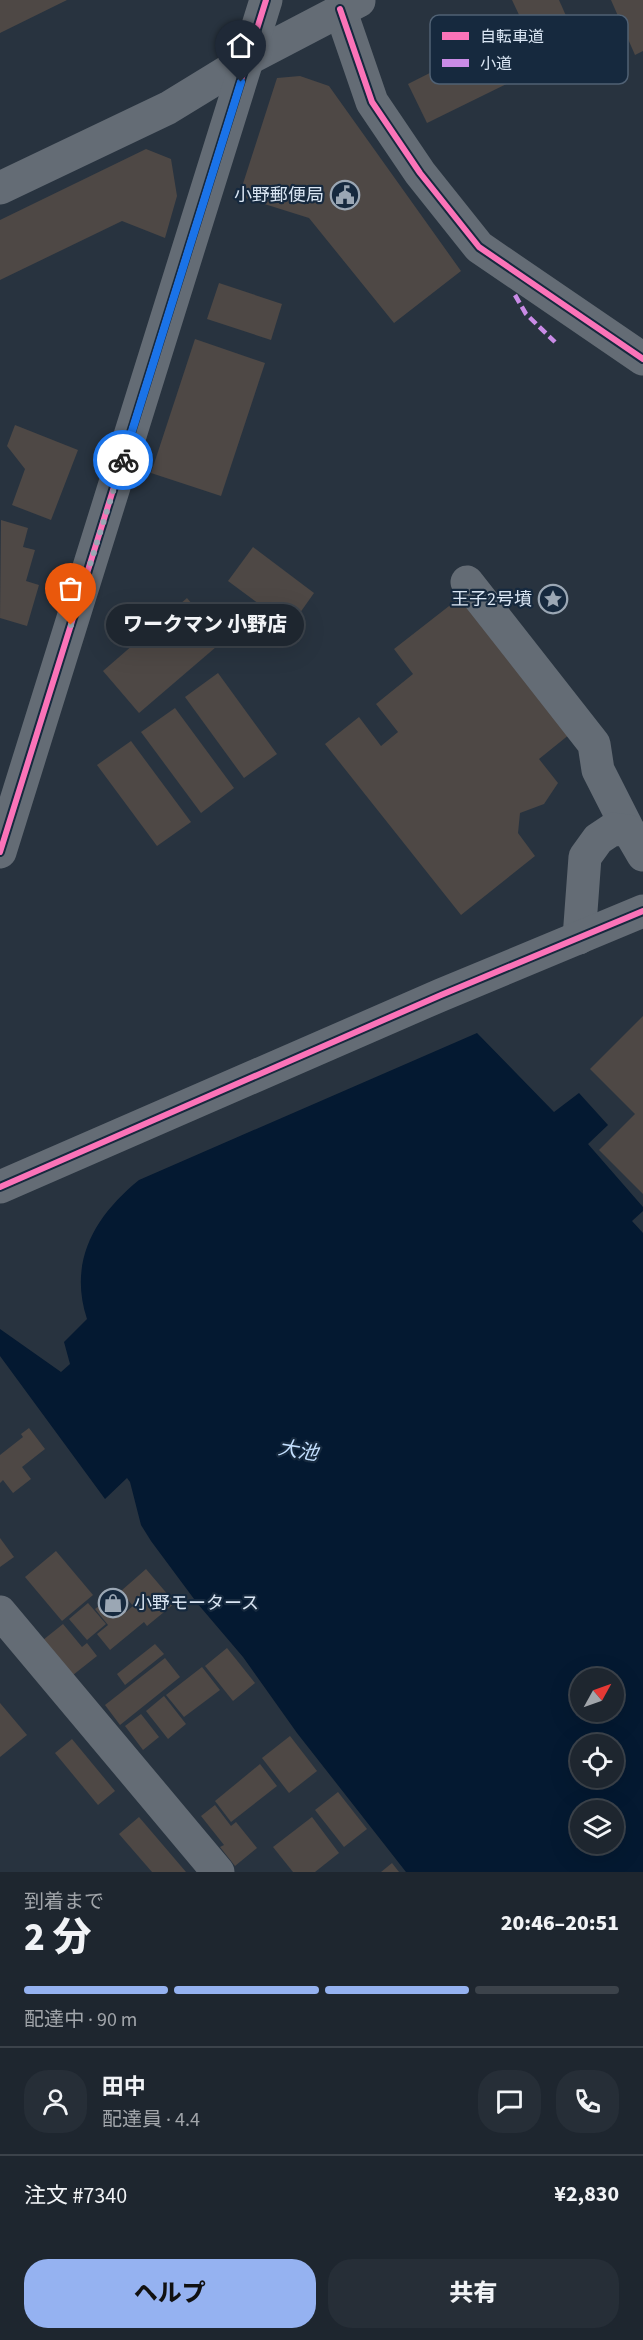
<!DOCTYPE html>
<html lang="ja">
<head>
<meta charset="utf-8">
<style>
	:root { --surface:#1e262f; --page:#262e37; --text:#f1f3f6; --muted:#a1a5aa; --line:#3c434b; --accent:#95b2f1 }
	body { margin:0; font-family:"Source Sans 3","Noto Sans JP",sans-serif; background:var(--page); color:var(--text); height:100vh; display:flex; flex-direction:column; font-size:22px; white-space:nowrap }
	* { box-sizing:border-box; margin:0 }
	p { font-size:20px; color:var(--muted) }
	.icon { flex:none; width:33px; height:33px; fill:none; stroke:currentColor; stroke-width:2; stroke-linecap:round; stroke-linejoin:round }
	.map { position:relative; height:1872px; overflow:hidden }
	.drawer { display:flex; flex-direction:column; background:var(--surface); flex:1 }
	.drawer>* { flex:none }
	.needle { width:39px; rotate:50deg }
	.tools { position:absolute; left:570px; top:1668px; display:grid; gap:12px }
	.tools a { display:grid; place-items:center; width:54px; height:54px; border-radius:50%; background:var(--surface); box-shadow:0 6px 24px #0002,0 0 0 2px var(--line); font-size:30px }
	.pin { position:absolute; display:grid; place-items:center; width:51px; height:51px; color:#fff; margin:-62px -26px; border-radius:50% 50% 50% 0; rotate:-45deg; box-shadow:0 0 6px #0007 }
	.pin .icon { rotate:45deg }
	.courier { position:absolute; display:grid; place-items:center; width:60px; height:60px; margin:-30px; border:4px solid #1a73e8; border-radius:50%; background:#fff; color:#222; box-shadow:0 2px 8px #0007 }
	.bubble { position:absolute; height:42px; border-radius:21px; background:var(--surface); box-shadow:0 6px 24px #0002,0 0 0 2px var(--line); font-size:20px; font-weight:800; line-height:42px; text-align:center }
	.head em { font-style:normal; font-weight:800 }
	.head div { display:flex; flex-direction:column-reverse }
	.head { display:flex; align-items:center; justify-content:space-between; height:102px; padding:0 24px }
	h1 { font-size:39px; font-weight:800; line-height:45px }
	.bar { display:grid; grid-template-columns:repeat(4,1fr); gap:9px 6px; align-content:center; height:72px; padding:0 24px }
	.bar i { height:8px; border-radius:4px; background:var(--line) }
	.bar .selected { background:var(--accent) }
	.bar p { grid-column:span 4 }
	.line { display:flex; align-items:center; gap:15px; padding:0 24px; border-top:2px solid var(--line) }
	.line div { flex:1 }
	.round { display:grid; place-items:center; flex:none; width:63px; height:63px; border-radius:24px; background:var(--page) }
	.cta { display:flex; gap:12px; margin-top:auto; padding:12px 24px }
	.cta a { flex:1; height:69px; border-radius:24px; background:var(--accent); color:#111; font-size:24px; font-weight:800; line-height:69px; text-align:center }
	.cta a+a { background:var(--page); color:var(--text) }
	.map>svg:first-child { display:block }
</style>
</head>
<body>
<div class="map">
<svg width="643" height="1872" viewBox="0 0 643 1872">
	<rect width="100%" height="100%" fill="#28333f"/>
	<path fill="#041931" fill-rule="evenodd" d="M477,1033L554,1112L579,1093L608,1125L588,1144L643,1207V1211L632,1221L643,1233V1872H406L297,1733L243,1657L197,1603L151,1541L141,1525L130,1482L127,1478L105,1499L0,1356V1329L61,1372L70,1364L64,1342L87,1319C68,1261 95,1216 139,1180ZM580,1678H614V1712H580ZM580,1744H614V1778H580ZM580,1810H614V1844H580Z"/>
	<g fill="#4e4845">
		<path d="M0,0H67L0,33Z"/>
		<path d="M512,0H559L567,18L529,36Z"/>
		<path d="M611,0H643V51L635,55Z"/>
		<path d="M505,35L525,75L427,123L408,84Z"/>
		<path d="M300,76L329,86L461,271L394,323L309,218L239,196L277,78Z"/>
		<path d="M146,149L171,159L177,196L165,238L122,221L0,280V220Z"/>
		<path d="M219,283L282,304L271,340L207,319Z"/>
		<path d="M195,339L265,363L221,496L151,473Z"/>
		<path d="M15,425L78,450L51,520L12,505L25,469L7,446Z"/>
		<path d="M1,520L28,528L23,547L35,550L26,581L39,585L27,626L0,618Z"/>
		<path d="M253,547L314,593L290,627L228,581Z"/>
		<path d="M467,592L575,730L539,759L558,783L544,804L520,813L518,833L535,856L461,915L325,744L359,717L381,746L398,732L376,704L413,674L394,649Z"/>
		<path d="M187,598L223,641L139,713L103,671Z"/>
		<path d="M218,673L277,754L244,778L185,697Z"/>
		<path d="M175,708L234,788L201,813L141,732Z"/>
		<path d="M131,741L191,822L157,846L97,765Z"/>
		<path d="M643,1016V1194L599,1150L635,1114L590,1069Z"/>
		<path d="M29,1428L45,1449L22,1467L31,1479L13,1493L3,1480L0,1483V1455L23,1437L21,1434Z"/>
		<path d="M0,1538L14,1557L0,1567Z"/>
		<path d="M56,1551L93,1595L62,1621L25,1577Z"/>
		<path d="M146,1569L175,1603L147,1626L144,1622L110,1650L97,1634L108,1625L95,1609L112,1596L126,1612L133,1606L121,1591Z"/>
		<path d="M88,1603L106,1624L87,1640L69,1619Z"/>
		<path d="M63,1624L82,1647L87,1643L97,1656L73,1675L43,1640Z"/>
		<path d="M155,1644L164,1654L125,1685L117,1674Z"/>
		<path d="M227,1648L255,1683L233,1701L205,1666Z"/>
		<path d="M165,1658L180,1677L120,1725L105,1705Z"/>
		<path d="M202,1667L220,1690L184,1717L166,1695Z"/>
		<path d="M164,1696L186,1724L168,1739L146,1711Z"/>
		<path d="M0,1703L27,1735L0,1757Z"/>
		<path d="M141,1714L159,1737L143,1750L125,1726Z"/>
		<path d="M290,1736L317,1771L289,1793L262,1758Z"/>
		<path d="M72,1739L115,1791L98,1805L55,1753Z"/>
		<path d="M260,1764L277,1786L231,1822L215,1801Z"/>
		<path d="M338,1792L367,1829L344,1847L315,1810Z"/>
		<path d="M215,1805L231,1826L236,1822L257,1848L235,1866L220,1847L224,1845L201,1816Z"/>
		<path d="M139,1817L186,1872H152L119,1834Z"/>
		<path d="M312,1817L339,1853L315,1872H293L273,1847Z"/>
		<path d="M392,1863L399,1872H381Z"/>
	</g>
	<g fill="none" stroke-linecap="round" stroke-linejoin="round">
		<g stroke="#646c75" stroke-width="33">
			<path d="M340,9L372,102L420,173L479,247L643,359"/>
			<path d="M0,188L168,108L248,59L359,1"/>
			<path d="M467,582L594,744L598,770L629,831"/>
			<path d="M0,852L266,0"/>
			<path d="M579,938L585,857L598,839L613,829L629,831L643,855"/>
			<path d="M0,1187L441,995L643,911"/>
			<path d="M0,1612L218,1872"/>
		</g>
		<path stroke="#ca8be6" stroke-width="4.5" stroke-dasharray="9 4.5" stroke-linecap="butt" d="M515,295L526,314L555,342"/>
		<g stroke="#16293e" stroke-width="10">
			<g id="cycleway">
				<path d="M340,9L372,102L420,173L479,247L643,359"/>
				<path d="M0,852L266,0"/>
				<path d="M0,1187L441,995L643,911"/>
			</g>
		</g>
		<use href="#cycleway" stroke="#fb73b8" stroke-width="6"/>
	</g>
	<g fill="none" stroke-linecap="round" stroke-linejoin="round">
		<path stroke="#9ba7b4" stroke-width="6" stroke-dasharray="0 10.8" d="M71,625L123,460"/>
		<path stroke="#1a73e8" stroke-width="8" d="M123,460L241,82"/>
	</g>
	<defs>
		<g id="civic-ring" transform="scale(1.5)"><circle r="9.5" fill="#16293e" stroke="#9ba7b4" stroke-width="1.5"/><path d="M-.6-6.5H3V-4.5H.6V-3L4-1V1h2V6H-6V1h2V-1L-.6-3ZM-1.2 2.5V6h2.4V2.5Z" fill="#9ba7b4"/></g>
		<g id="sight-ring" transform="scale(1.5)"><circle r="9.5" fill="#16293e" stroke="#9ba7b4" stroke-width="1.5"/><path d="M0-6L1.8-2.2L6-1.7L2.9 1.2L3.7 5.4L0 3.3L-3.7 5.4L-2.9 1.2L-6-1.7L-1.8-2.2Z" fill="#9ba7b4"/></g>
		<g id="shop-ring" transform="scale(1.5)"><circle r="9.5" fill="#16293e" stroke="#9ba7b4" stroke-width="1.5"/><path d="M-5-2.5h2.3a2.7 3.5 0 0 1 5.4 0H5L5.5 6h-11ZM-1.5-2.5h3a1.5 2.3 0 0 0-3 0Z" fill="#9ba7b4"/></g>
	</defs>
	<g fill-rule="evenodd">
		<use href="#civic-ring" x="345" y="195"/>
		<use href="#sight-ring" x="553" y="599"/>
		<use href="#shop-ring" x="113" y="1603"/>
	</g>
	<g text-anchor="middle" stroke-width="4.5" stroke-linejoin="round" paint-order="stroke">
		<g font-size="18" fill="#d9e5f3" stroke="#16293e" text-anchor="end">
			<text x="324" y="201">小野郵便局</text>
			<text x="532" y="605">王子2号墳</text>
			<text x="134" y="1609" text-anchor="start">小野モータース</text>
		</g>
		<g font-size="20" font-style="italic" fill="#c3dffe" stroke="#16293e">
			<text transform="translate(298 1450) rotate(9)" y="7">大池</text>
		</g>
	</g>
	<rect x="430" y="15" width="198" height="69" rx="9" fill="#16293e" stroke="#506174" stroke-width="1.5"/>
	<rect x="442" y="32" width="27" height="8" fill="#fb73b8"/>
	<rect x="442" y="59" width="27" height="8" fill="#ca8be6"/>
	<g font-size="16" fill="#d9e5f3">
		<text x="480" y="42">自転車道</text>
		<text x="480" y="69">小道</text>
	</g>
</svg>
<div class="tools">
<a><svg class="needle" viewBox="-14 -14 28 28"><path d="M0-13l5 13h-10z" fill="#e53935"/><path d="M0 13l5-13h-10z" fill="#a1a5aa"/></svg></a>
<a><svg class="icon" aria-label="locate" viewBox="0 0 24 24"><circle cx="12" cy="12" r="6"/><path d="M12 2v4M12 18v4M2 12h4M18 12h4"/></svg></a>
<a><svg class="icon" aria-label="layers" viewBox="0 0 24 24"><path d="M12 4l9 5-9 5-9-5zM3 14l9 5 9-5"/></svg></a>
</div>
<div class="pin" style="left:71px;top:625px;background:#ea580c"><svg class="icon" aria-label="bag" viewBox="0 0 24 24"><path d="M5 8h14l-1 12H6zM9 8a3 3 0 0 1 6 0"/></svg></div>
<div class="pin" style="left:241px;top:82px;background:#1f2937"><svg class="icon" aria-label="home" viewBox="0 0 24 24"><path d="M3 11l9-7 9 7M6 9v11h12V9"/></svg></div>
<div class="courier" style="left:123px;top:460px"><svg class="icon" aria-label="bike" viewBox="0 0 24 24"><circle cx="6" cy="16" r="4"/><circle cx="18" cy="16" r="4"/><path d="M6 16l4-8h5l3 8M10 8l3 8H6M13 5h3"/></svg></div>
<div class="bubble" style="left:106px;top:604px;width:198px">ワークマン 小野店</div>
</div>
<section class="drawer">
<div class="head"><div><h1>2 分</h1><p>到着まで</p></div><em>20:46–20:51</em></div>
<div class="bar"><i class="selected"></i><i class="selected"></i><i class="selected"></i><i></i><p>配達中 · 90 m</p></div>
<div class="line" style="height:108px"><a class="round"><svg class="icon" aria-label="person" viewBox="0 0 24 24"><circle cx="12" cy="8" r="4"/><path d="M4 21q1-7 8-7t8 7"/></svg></a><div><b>田中</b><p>配達員 · 4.4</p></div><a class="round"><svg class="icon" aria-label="chat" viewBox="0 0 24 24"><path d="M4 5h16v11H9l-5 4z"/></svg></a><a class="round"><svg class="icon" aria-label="phone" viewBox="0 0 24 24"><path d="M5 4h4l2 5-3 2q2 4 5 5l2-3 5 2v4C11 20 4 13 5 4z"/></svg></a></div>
<div class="line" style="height:78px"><div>注文 #7340</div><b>¥2,830</b></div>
<div class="cta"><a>ヘルプ</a><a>共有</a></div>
</section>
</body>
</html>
